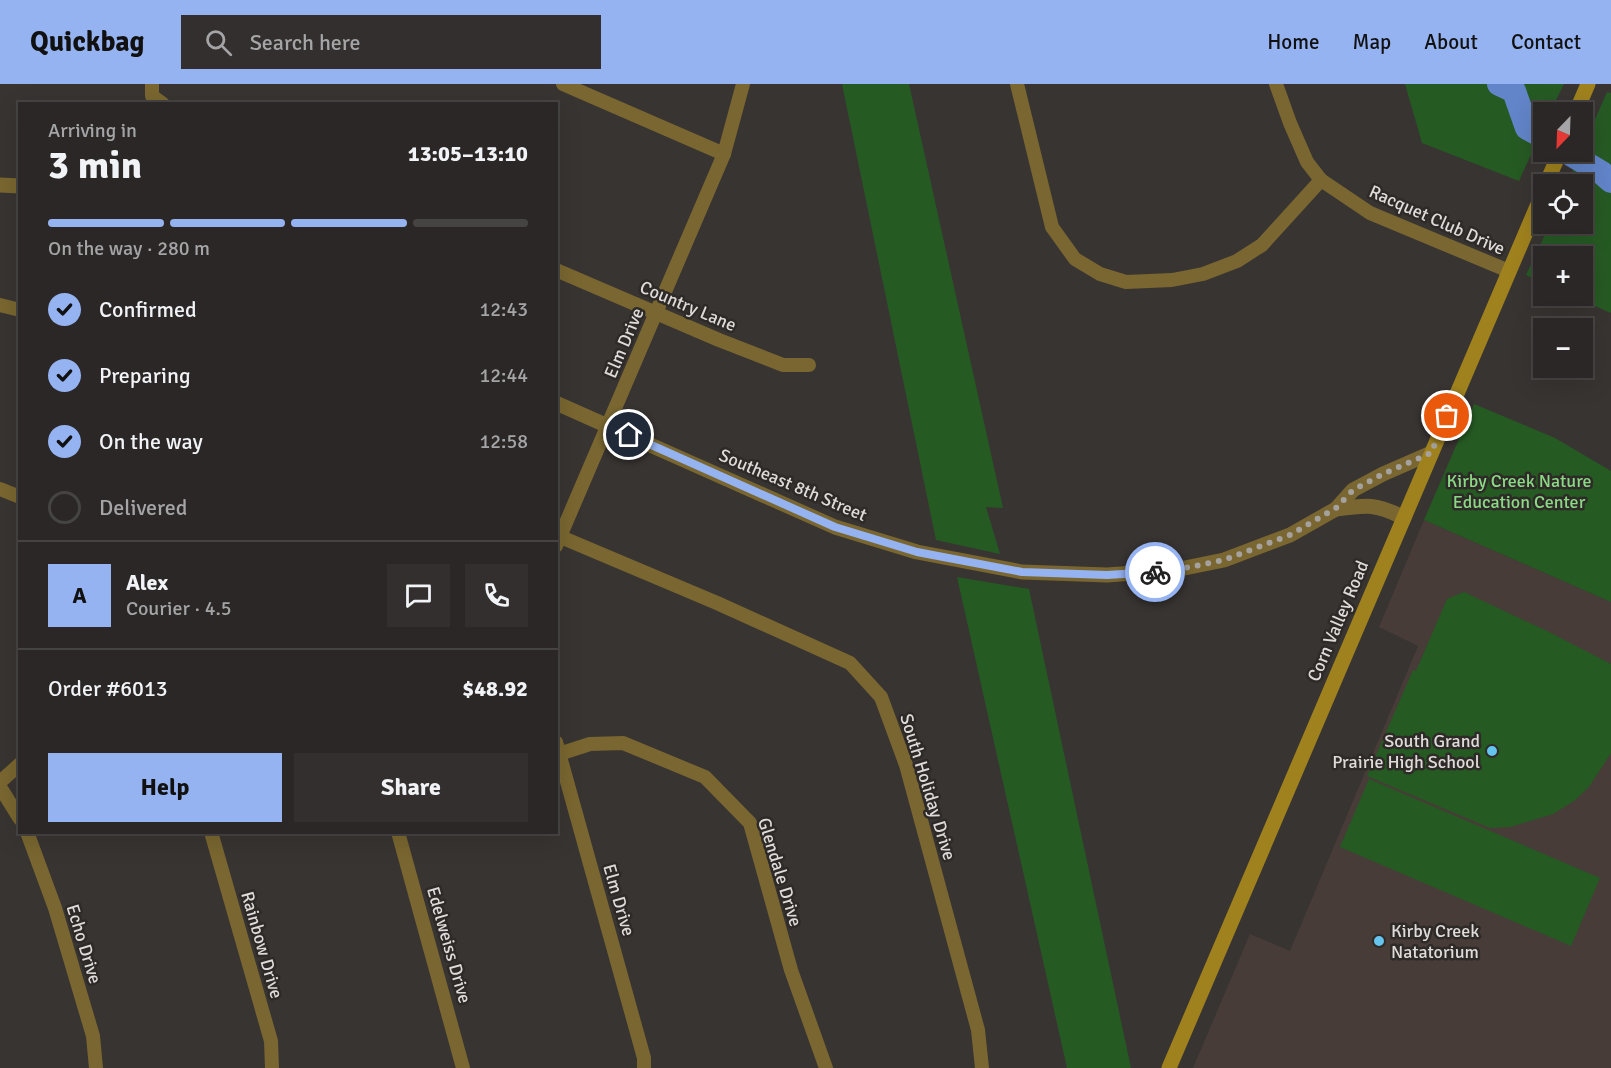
<!DOCTYPE html>
<html lang="en">
<head>
<meta charset="utf-8">
<style>
	:root { --surface:#2a2726; --page:#322f2e; --text:#f1f3f6; --muted:#a5a5a7; --line:#464443; --accent:#95b2f1 }
	body { margin:0; font-family:Signika,sans-serif; background:var(--page); color:var(--text); height:100vh; display:flex; flex-direction:column; font-size:22px; white-space:nowrap }
	* { box-sizing:border-box; margin:0 }
	p { font-size:20px; color:var(--muted) }
	.icon { flex:none; width:33px; height:33px; fill:none; stroke:currentColor; stroke-width:2; stroke-linecap:round; stroke-linejoin:round }
	.map { position:relative; flex:1; overflow:hidden }
	.panel { position:absolute; left:18px; top:18px; width:540px; height:732px; display:flex; flex-direction:column; background:var(--surface); border-radius:0px; box-shadow:0 6px 24px #0002,0 0 0 2px var(--line) }
	.panel>* { flex:none }
	.needle { width:39px; rotate:203deg }
	.controls { position:absolute; left:1533px; top:18px; display:grid; gap:12px }
	.controls a { display:grid; place-items:center; width:60px; height:60px; border-radius:0px; background:var(--surface); box-shadow:0 6px 24px #0002,0 0 0 2px var(--line); font-size:30px }
	.pin { position:absolute; display:grid; place-items:center; width:51px; height:51px; color:#fff; margin:-26px; border:3px solid #fff; border-radius:50%; box-shadow:0 2px 6px #0007 }
	.courier { position:absolute; display:grid; place-items:center; width:60px; height:60px; margin:-30px; border:4px solid #95b2f1; border-radius:50%; background:#fff; color:#222; box-shadow:0 2px 8px #0007 }
	.overview em { font-style:normal; font-weight:700 }
	.overview div { display:flex; flex-direction:column-reverse }
	.overview { display:flex; align-items:center; justify-content:space-between; height:102px; padding:0 30px }
	h1 { font-size:39px; font-weight:700; line-height:45px }
	.bar { display:grid; grid-template-columns:repeat(4,1fr); gap:9px 6px; align-content:center; height:72px; padding:0 30px }
	.bar i { height:8px; border-radius:4px; background:var(--line) }
	.bar .on { background:var(--accent) }
	.bar p { grid-column:span 4 }
	.line { display:flex; align-items:center; gap:15px; padding:0 30px; border-top:2px solid var(--line) }
	.line div { flex:1 }
	.round { display:grid; place-items:center; flex:none; width:63px; height:63px; border-radius:0px; background:var(--page) }
	ol { padding:0 30px; list-style:none }
	li { display:flex; align-items:center; gap:18px; height:66px }
	li p { margin-inline-start:auto }
	li .icon { padding:6px; border-radius:50%; background:var(--accent); color:#111; stroke-width:4 }
	li:last-child { color:var(--muted) }
	li i { width:33px; height:33px; border:3px solid var(--line); border-radius:50% }
	.cta { display:flex; gap:12px; margin-top:auto; padding:12px 30px }
	.cta a { flex:1; height:69px; border-radius:0px; background:var(--accent); color:#111; font-size:24px; font-weight:700; line-height:69px; text-align:center }
	.cta a+a { background:var(--page); color:var(--text) }
	header { display:flex; align-items:center; gap:36px; box-sizing:border-box; height:84px; padding:0 30px; background:var(--accent); color:#111 }
	header strong { font-size:28px }
	nav { display:flex; gap:33px; margin-inline-start:auto; font-size:21px }
	.search { width:420px; height:54px; background:var(--page); display:flex; align-items:center; gap:15px; box-sizing:border-box; padding:0 21px; border-radius:0px; color:var(--muted); font-size:22px }
	.map>svg:first-child { display:block }
</style>
</head>
<body>
<header>
<strong>Quickbag</strong>
<div class="search"><svg class="icon" aria-label="search" viewBox="0 0 24 24"><circle cx="10" cy="10" r="6"/><path d="M15 15l6 6"/></svg>Search here</div>
<nav><a>Home</a><a>Map</a><a>About</a><a>Contact</a></nav>
</header>
<div class="map">
<svg width="1611" height="984" viewBox="0 0 1611 984">
	<rect width="100%" height="100%" fill="#383432"/>
	<path fill="#473c37" d="M1424,436L1611,518V984H1193L1250,850L1290,867L1418,562L1379,543Z"/>
	<g fill="#265a23">
		<path d="M842,0H909L1003,424L986,423L1000,470L936,456Z"/>
		<path d="M1405,0H1564L1550,28H1544L1543,44L1519,97L1422,59Z"/>
		<path d="M1607,8L1611,9V229L1572,212H1582V172H1544L1543,199L1526,191L1550,140H1582V100H1567Z"/>
		<path d="M1474,320L1555,354L1611,387V518L1424,436Z"/>
		<path d="M957,493L1029,505L1131,984H1067Z"/>
		<path d="M1464,508L1547,547L1611,580V669L1589,703L1574,717L1553,730L1510,743L1490,744L1367,692L1413,586L1416,587L1447,515Z"/>
		<path d="M1369,695L1600,794L1571,862L1340,763Z"/>
	</g>
	<g fill="none" stroke-linecap="round" stroke-linejoin="round">
		<g stroke="#6284c8" stroke-width="24">
			<path d="M1499,0L1514,7L1527,44L1544,53"/>
			<path d="M1567,68L1602,89L1611,97"/>
		</g>
		<g stroke="#796630" stroke-width="14">
			<path d="M152,0V12L163,20"/>
			<path d="M563,0L724,70"/>
			<path d="M1017,0L1052,143L1075,175L1100,190L1126,198L1172,196L1203,190L1237,177L1262,161L1321,96"/>
			<path d="M1276,0L1290,39L1307,78L1321,96L1370,129L1509,187"/>
			<path d="M556,186L719,256L783,281H809"/>
			<path d="M0,221L20,226"/>
			<path d="M0,405L20,413"/>
			<path d="M556,451L717,519L850,579L881,613L906,681L978,946L982,984"/>
			<path d="M556,462L724,70L743,0"/>
			<path d="M556,658L644,974V984"/>
			<path d="M559,670L590,660L623,659L705,693L750,739L791,886L826,984"/>
			<path d="M0,698L20,680"/>
			<path d="M0,703L20,735"/>
			<path d="M27,748L55,824L93,952L96,984"/>
			<path d="M211,748L271,957L272,984"/>
			<path d="M398,748L463,984"/>
		</g>
		<g stroke="#796630" stroke-width="15">
			<path d="M0,101L20,102"/>
			<path d="M556,319L835,443L917,468L1022,488L1107,491L1175,486L1224,476L1290,451L1336,425L1353,406L1383,390L1431,369"/>
			<path d="M1336,425C1365,421 1377,419 1404,434"/>
		</g>
		<g stroke="#9f811e" stroke-width="15">
			<path d="M1576,28L1588,0"/>
			<path d="M1546,100L1560,68"/>
			<path d="M1169,984L1544,106"/>
		</g>
	</g>
	<g fill="none" stroke-linecap="round" stroke-linejoin="round">
		<path stroke="#a4a19f" stroke-width="6" stroke-dasharray="0 10.8" d="M1155,488L1175,486L1224,476L1290,451L1336,424L1353,406L1383,390L1431,369L1447,332"/>
		<path stroke="#95b2f1" stroke-width="8" d="M629,351L835,443L917,468L1022,488L1107,491L1155,488"/>
	</g>
	<g fill="#65c5ee" stroke="#2e2a28" stroke-width="2">
		<circle cx="1492" cy="667" r="6"/>
		<circle cx="1379" cy="857" r="6"/>
	</g>
	<g text-anchor="middle" stroke-width="5" stroke-linejoin="round" paint-order="stroke">
		<g font-size="18" fill="#dedbda" stroke="#2e2a28">
			<text transform="translate(1437 136) rotate(24)" y="6">Racquet Club Drive</text>
			<text transform="translate(688 222) rotate(23)" y="6">Country Lane</text>
			<text transform="translate(624 259) rotate(-67)" y="6">Elm Drive</text>
			<text transform="translate(793 401) rotate(23)" y="6">Southeast 8th Street</text>
			<text transform="translate(1338 537) rotate(-67)" y="6">Corn Valley Road</text>
			<text transform="translate(928 703) rotate(73)" y="6">South Holiday Drive</text>
			<text transform="translate(780 788) rotate(73)" y="6">Glendale Drive</text>
			<text transform="translate(619 816) rotate(74)" y="6">Elm Drive</text>
			<text transform="translate(84 860) rotate(73)" y="6">Echo Drive</text>
			<text transform="translate(262 861) rotate(74)" y="6">Rainbow Drive</text>
			<text transform="translate(449 861) rotate(74)" y="6">Edelweiss Drive</text>
		</g>
		<g font-size="18" fill="#8ad984" stroke="#2e2a28">
			<text x="1519" y="403">Kirby Creek Nature<tspan x="1519" dy="21">Education Center</tspan></text>
		</g>
		<g font-size="18" fill="#dedbda" stroke="#2e2a28" text-anchor="end">
			<text x="1480" y="663">South Grand<tspan x="1480" dy="21">Prairie High School</tspan></text>
			<text x="1391" y="853" text-anchor="start">Kirby Creek<tspan x="1391" dy="21">Natatorium</tspan></text>
		</g>
	</g>
</svg>
<div class="controls">
<a><svg class="needle" viewBox="-14 -14 28 28"><path d="M0-13l5 13h-10z" fill="#e53935"/><path d="M0 13l5-13h-10z" fill="#a5a5a7"/></svg></a>
<a><svg class="icon" aria-label="locate" viewBox="0 0 24 24"><circle cx="12" cy="12" r="6"/><path d="M12 2v4M12 18v4M2 12h4M18 12h4"/></svg></a>
<a>+</a>
<a>−</a>
</div>
<div class="pin" style="left:1447px;top:332px;background:#ea580c"><svg class="icon" aria-label="bag" viewBox="0 0 24 24"><path d="M5 8h14l-1 12H6zM9 8a3 3 0 0 1 6 0"/></svg></div>
<div class="pin" style="left:629px;top:351px;background:#1f2937"><svg class="icon" aria-label="home" viewBox="0 0 24 24"><path d="M3 11l9-7 9 7M6 9v11h12V9"/></svg></div>
<div class="courier" style="left:1155px;top:488px"><svg class="icon" aria-label="bike" viewBox="0 0 24 24"><circle cx="6" cy="16" r="4"/><circle cx="18" cy="16" r="4"/><path d="M6 16l4-8h5l3 8M10 8l3 8H6M13 5h3"/></svg></div>
<section class="panel">
<div class="overview"><div><h1>3 min</h1><p>Arriving in</p></div><em>13:05–13:10</em></div>
<div class="bar"><i class="on"></i><i class="on"></i><i class="on"></i><i></i><p>On the way · 280 m</p></div>
<ol>
<li><svg class="icon" aria-label="check" viewBox="0 0 24 24"><path d="M5 12l5 5 9-10"/></svg>Confirmed<p>12:43</p></li>
<li><svg class="icon" aria-label="check" viewBox="0 0 24 24"><path d="M5 12l5 5 9-10"/></svg>Preparing<p>12:44</p></li>
<li><svg class="icon" aria-label="check" viewBox="0 0 24 24"><path d="M5 12l5 5 9-10"/></svg>On the way<p>12:58</p></li>
<li><i></i>Delivered</li>
</ol>
<div class="line" style="height:108px"><b class="round" style="background:var(--accent);color:#111">A</b><div><b>Alex</b><p>Courier · 4.5</p></div><a class="round"><svg class="icon" aria-label="chat" viewBox="0 0 24 24"><path d="M4 5h16v11H9l-5 4z"/></svg></a><a class="round"><svg class="icon" aria-label="phone" viewBox="0 0 24 24"><path d="M5 4h4l2 5-3 2q2 4 5 5l2-3 5 2v4C11 20 4 13 5 4z"/></svg></a></div>
<div class="line" style="height:78px"><div>Order #6013</div><b>$48.92</b></div>
<div class="cta"><a>Help</a><a>Share</a></div>
</section>
</div>
</body>
</html>
